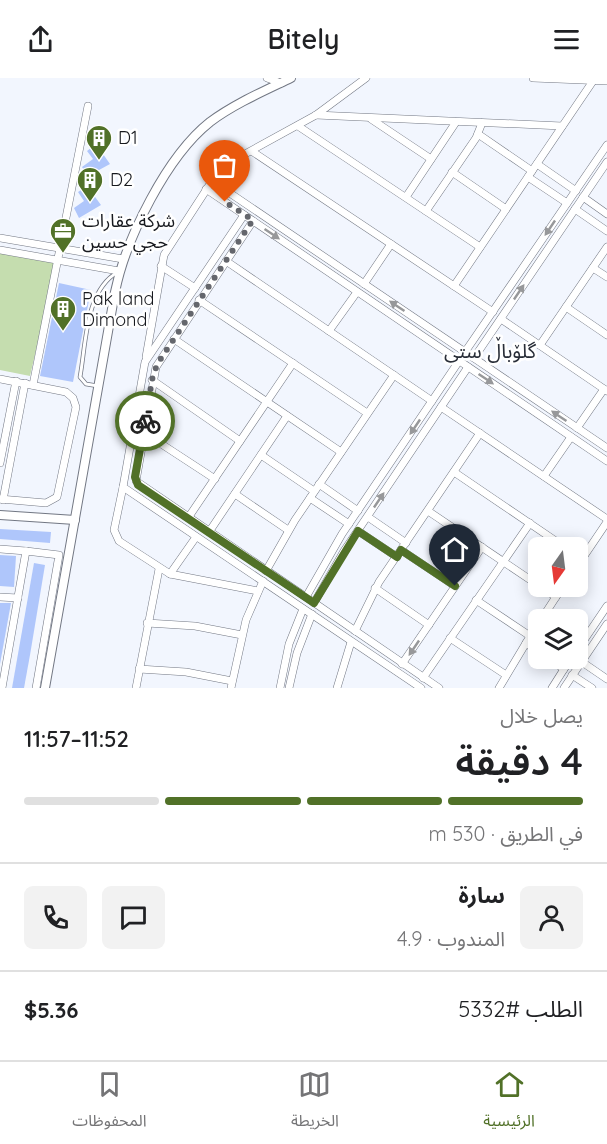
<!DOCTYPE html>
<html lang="ar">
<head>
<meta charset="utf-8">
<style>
	:root { --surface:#fff; --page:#f2f2f2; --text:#202124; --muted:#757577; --line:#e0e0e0; --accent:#517128 }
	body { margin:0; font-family:Quicksand,"Noto Sans Arabic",sans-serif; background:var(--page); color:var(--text); direction:rtl; height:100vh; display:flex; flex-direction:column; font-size:22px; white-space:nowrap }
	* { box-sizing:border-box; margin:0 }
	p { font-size:20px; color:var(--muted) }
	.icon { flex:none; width:33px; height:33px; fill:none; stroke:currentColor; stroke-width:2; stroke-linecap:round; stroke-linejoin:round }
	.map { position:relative; height:610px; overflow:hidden; direction:ltr }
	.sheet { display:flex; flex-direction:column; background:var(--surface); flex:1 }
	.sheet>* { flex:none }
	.needle { width:39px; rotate:194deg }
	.fabs { position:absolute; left:528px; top:459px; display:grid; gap:12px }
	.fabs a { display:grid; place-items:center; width:60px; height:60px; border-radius:9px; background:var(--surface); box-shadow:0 3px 15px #0003; font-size:30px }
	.pin { position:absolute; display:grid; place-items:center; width:51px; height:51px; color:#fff; margin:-62px -26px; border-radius:50% 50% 50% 0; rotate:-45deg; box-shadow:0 0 6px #0007 }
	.pin .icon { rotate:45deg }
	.courier { position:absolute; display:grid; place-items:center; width:60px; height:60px; margin:-30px; border:4px solid #517128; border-radius:50%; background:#fff; color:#222; box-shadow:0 2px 8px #0007 }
	.headline em { font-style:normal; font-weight:600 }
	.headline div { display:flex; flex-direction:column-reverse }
	.headline { display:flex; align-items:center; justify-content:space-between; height:102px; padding:0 24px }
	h1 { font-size:39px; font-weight:600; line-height:45px }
	.bar { display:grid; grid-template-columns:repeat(4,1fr); gap:9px 6px; align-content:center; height:72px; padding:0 24px }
	.bar i { height:8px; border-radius:4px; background:var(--line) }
	.bar .current { background:var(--accent) }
	.bar p { grid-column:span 4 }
	.line { display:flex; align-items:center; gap:15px; padding:0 24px; border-top:2px solid var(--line) }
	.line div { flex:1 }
	.round { display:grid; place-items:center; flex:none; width:63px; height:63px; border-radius:9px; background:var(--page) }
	header { display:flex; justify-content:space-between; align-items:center; height:78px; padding:0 24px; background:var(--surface); font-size:27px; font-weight:600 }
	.tabs { display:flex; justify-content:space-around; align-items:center; height:84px; border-top:2px solid var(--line); background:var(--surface); font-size:16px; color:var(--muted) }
	.tabs a { display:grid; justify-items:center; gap:3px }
	.tabs .current { color:var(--accent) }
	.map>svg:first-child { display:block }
</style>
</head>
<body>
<header><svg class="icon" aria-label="menu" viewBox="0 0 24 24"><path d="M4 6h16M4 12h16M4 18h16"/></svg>Bitely<svg class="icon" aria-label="share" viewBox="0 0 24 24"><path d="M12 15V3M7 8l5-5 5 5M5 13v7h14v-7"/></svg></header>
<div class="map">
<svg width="607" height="610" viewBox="0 0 607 610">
	<rect width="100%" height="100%" fill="#f2f6fe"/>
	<path fill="#c5ddaf" d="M0,172L57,183L30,298L0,292Z"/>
	<g fill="#afc6fb">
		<path d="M96,66L110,86L88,98L82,89L93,81L87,73Z"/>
		<path d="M87,108L101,127L79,140L74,130L84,123L78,114Z"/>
		<path d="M59,205L91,212L73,304L40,298Z"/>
		<path d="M0,451L51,454L50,465L0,461Z"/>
		<path d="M0,477L16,478L14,509L0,508Z"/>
		<path d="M34,485L45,487L30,577L24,610H12Z"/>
		<path d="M0,525H11L0,586Z"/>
	</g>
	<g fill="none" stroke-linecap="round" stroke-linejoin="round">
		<g stroke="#727783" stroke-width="4.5">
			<path id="service" d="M98,308L86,306L80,299C86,267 85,212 118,194"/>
		</g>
		<g stroke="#727783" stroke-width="8">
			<g id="minor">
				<path d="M267,0L281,5"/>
				<path d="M533,0L607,3"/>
				<path d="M316,37L562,48"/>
				<path d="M371,41L431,81"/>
				<path d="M298,48L480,169"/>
				<path d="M478,56L532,93"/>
				<path d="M253,74L493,234"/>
				<path d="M537,86L576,113"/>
				<path d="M452,94L506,131"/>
				<path d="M528,99L567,125"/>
				<path d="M212,103L607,370"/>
				<path d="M206,111L607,383"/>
				<path d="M406,119L456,44"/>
				<path d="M583,119L607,136"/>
				<path d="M575,131L607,153"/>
				<path d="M426,133L476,60L482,45"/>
				<path d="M244,137L145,284L123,409L421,610"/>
				<path d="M253,143L156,289L136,403L439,610"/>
				<path d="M0,160L123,181"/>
				<path d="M0,172L119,193"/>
				<path d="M226,183L432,323"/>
				<path d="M161,188L195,210"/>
				<path d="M593,190L607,199"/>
				<path d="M364,206L391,166"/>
				<path d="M454,208L593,3"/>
				<path d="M199,222L367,335"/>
				<path d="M566,229L607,257"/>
				<path d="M501,241L607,313"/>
				<path d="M329,253L357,214"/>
				<path d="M174,261L341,374"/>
				<path d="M540,267L607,169"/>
				<path d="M465,274L607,67"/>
				<path d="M146,279L164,177L212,103L214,93L316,37L366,0"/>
				<path d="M474,280L607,84"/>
				<path d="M0,301L66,314L73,320L76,329L57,419L46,425L0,421"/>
				<path d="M152,302L240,363"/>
				<path d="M33,307L88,28"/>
				<path d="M441,329L607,441"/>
				<path d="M577,350L604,311"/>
				<path d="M143,354L215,401"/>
				<path d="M261,377L314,413"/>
				<path d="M0,385L16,303"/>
				<path d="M454,394L566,470"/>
				<path d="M544,398L571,359"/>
				<path d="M319,406L358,433"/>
				<path d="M123,409L114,452L119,463L170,496L258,513"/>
				<path d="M235,416L288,452"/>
				<path d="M310,420L349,446"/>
				<path d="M3,422L25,305"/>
				<path d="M428,433L538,507"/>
				<path d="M368,439L406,465"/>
				<path d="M188,440L293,285"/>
				<path d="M358,453L397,479"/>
				<path d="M209,454L287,338"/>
				<path d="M0,471L26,473L2,610"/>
				<path d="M401,472L455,508"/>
				<path d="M26,473L59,477L36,610"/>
				<path d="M578,487L607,444"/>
				<path d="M266,493L295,442L394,297"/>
				<path d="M170,496L196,459"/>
				<path d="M540,508L556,519"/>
				<path d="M375,510L429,547"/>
				<path d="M0,519L18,520"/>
				<path d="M306,519L342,456L459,283"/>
				<path d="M476,522L530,558"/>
				<path d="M314,525L344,473L468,289"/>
				<path d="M541,542L563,508"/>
				<path d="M147,545L195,548L242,557"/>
				<path d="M355,553L379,504L480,355"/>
				<path d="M450,560L506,597"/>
				<path d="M526,565L538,574"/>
				<path d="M578,571L607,528"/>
				<path d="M548,580L564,591"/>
				<path d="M582,584L607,601"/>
				<path d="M402,586L482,469"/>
				<path d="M139,591L186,594L232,603"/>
				<path d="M572,597L592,610"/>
				<path d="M423,600L530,445"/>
				<path d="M136,610L159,491"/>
				<path d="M231,610L246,542L263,503"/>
				<path d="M280,610L289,566L303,531"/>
				<path d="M289,610L297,575L312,536"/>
				<path d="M337,610L351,564"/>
				<path d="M499,610L538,545"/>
				<path d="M552,610L571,580"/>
				<path d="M564,610L607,546"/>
			</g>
		</g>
		<g stroke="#727783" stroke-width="10">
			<g id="tertiary">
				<path d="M0,437L75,442"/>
				<path d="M45,610L115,214C126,160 167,78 210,44C234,26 264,13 291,0"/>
			</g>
		</g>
		<use href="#service" stroke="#fff" stroke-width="3"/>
		<use href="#minor" stroke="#fff" stroke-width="7"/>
		<use href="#tertiary" stroke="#fff" stroke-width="8"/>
	</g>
	<defs><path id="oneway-solid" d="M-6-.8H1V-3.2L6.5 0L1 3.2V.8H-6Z" transform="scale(1.5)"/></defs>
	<g fill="#97989a">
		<use href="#oneway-solid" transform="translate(550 150) rotate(124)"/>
		<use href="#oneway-solid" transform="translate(272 156) rotate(34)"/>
		<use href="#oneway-solid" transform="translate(519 214) rotate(-56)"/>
		<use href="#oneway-solid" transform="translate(397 228) rotate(-146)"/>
		<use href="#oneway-solid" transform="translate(486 301) rotate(34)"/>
		<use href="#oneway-solid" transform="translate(559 338) rotate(-146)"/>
		<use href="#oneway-solid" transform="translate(415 349) rotate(124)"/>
		<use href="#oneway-solid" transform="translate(379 422) rotate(-56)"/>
		<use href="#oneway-solid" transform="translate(414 570) rotate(124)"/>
	</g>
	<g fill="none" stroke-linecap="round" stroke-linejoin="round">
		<path stroke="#64666c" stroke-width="6" stroke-dasharray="0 10.8" d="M145,343L153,297L158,285L253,142L225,124"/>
		<path stroke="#517128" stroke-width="8" d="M145,343L135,399L138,407L314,525L358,453L397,479L401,472L455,508"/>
	</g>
	<defs>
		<g id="building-pin" transform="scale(1.35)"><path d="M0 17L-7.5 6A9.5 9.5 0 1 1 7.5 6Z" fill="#517128" stroke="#fff"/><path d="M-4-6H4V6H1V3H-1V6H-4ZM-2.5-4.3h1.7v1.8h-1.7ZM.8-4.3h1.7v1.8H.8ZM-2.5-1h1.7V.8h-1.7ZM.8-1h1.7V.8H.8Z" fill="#fff"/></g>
		<g id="office-pin" transform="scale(1.35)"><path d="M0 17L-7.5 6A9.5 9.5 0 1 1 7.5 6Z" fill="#517128" stroke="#fff"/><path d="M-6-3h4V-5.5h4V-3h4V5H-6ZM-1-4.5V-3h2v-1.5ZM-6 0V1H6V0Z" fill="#fff"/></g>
	</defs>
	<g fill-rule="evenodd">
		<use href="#building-pin" x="99" y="60"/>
		<use href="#building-pin" x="90" y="102"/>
		<use href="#office-pin" x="63" y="153"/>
		<use href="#building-pin" x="63" y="231"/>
	</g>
	<g text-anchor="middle" stroke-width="5" stroke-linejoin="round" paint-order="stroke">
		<g font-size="18" fill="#17191e" stroke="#fff" text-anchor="start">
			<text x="118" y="66">D1</text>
			<text x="110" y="108">D2</text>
			<text x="82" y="149">شرکة عقارات<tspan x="82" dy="21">حجي حسين</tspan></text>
			<text x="82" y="227">Pak land<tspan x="82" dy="21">Dimond</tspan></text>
		</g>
		<g font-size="20" fill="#292e38" stroke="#fff">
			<text x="490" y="280">گلۆباڵ ستی</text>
		</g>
	</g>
</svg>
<div class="fabs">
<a><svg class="needle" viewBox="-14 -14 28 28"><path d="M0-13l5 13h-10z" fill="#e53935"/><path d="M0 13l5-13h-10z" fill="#757577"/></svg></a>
<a><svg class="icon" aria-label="layers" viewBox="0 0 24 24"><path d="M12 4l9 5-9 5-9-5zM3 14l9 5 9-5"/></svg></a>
</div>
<div class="pin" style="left:225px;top:124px;background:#ea580c"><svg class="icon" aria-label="bag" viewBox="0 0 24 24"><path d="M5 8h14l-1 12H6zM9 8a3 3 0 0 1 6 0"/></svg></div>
<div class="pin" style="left:455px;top:508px;background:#1f2937"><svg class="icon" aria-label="home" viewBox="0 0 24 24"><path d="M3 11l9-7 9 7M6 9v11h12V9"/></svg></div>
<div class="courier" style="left:145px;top:343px"><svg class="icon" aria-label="bike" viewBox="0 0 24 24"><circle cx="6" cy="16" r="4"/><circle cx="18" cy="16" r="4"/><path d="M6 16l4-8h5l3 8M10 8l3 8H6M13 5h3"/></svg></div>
</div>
<section class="sheet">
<div class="headline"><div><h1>4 دقيقة</h1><p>يصل خلال</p></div><em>11:52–11:57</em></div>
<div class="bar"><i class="current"></i><i class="current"></i><i class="current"></i><i></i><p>في الطريق · 530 m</p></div>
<div class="line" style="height:108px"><a class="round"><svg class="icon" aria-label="person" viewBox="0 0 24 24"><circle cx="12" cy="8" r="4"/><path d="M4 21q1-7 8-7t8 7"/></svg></a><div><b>سارة</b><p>المندوب · 4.9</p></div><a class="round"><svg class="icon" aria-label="chat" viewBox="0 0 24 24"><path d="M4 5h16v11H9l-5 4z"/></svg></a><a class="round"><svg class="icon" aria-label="phone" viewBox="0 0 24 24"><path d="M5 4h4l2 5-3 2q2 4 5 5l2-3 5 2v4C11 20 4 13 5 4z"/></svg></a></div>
<div class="line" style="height:78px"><div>الطلب #5332</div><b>$5.36</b></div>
</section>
<nav class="tabs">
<a class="current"><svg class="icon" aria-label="home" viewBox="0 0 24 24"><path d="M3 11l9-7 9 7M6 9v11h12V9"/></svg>الرئيسية</a>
<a><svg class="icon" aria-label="map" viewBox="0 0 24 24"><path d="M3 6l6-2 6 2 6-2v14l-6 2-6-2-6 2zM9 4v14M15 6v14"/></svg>الخريطة</a>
<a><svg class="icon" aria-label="saved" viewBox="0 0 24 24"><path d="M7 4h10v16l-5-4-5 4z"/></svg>المحفوظات</a>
</nav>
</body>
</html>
